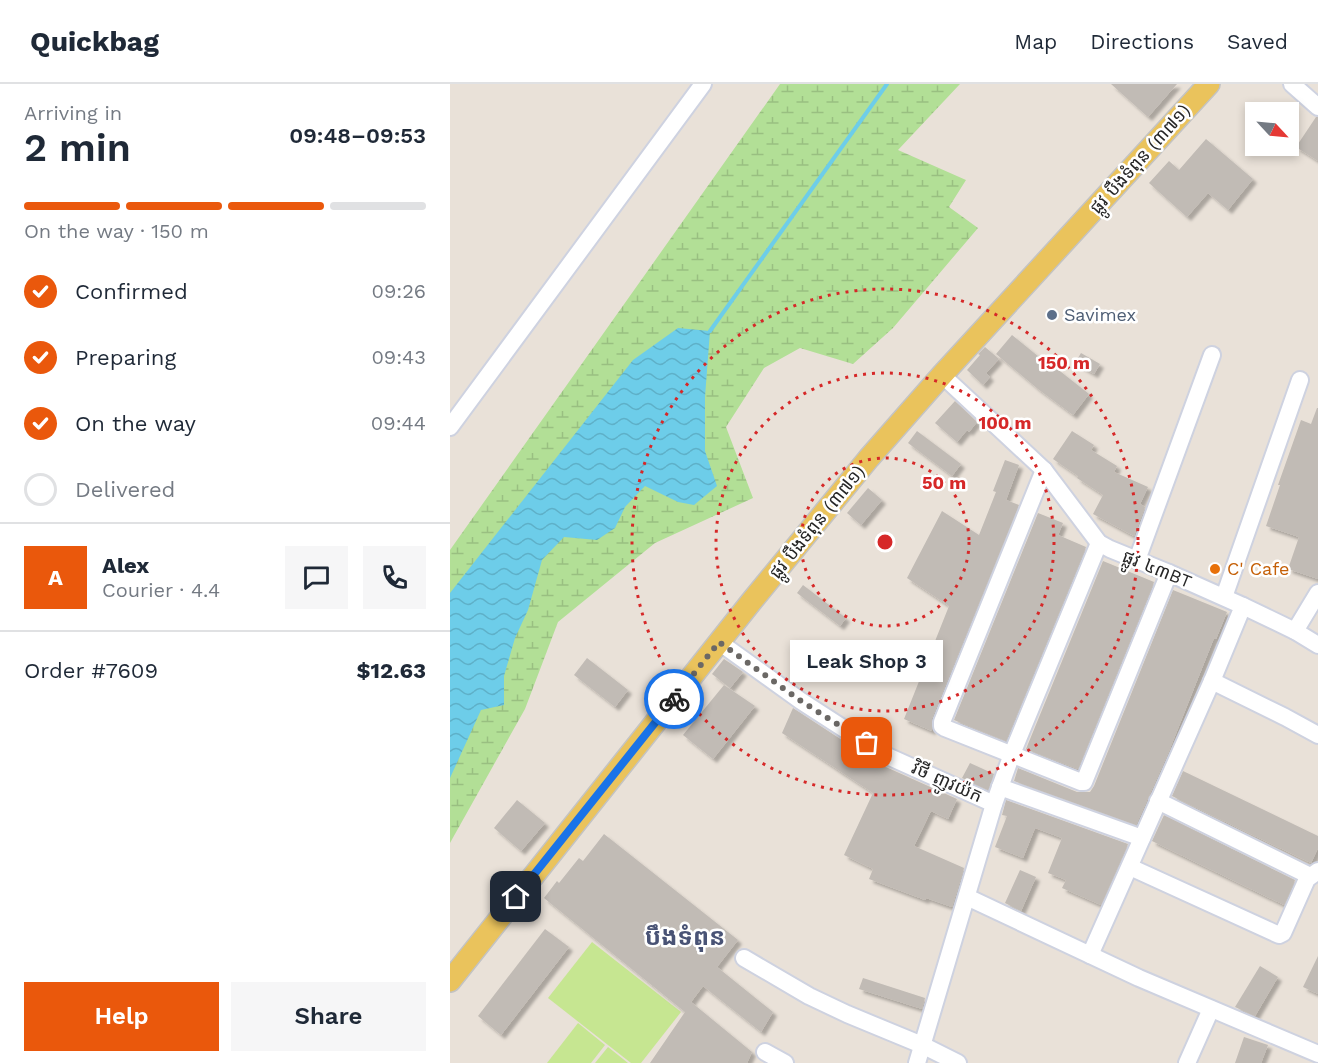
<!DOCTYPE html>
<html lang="en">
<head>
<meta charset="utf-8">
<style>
	:root { --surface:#fff; --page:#f6f6f7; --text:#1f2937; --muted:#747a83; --line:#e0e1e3; --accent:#ea580c }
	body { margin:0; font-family:"Work Sans","Noto Sans Khmer",sans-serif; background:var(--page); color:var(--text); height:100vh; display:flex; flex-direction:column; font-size:22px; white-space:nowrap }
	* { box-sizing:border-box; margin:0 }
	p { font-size:20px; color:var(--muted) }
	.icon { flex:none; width:33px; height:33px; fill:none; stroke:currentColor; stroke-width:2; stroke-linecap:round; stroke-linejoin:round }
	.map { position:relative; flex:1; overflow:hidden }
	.details { display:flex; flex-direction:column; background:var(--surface); width:450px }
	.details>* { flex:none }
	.needle { width:39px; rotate:116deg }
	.controls { position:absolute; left:795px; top:18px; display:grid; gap:12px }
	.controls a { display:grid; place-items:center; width:54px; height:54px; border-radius:0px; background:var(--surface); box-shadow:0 3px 9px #0003; font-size:30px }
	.pin { position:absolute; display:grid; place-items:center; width:51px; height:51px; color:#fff; margin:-26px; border-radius:12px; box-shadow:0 3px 9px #0006 }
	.courier { position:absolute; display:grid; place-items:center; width:60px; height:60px; margin:-30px; border:4px solid #1a73e8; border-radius:50%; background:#fff; color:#222; box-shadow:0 2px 8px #0007 }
	.bubble { position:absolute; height:42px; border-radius:0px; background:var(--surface); box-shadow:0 3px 9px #0003; font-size:20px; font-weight:600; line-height:42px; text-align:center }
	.headline em { font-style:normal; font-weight:600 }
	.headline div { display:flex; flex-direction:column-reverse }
	.headline { display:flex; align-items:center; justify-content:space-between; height:102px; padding:0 24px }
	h1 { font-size:39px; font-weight:600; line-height:45px }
	.bar { display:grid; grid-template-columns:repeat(4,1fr); gap:9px 6px; align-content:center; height:72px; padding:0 24px }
	.bar i { height:8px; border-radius:4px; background:var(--line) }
	.bar .current { background:var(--accent) }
	.bar p { grid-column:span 4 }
	.line { display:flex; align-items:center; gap:15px; padding:0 24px; border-top:2px solid var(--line) }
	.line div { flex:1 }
	.round { display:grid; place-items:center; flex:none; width:63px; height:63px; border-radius:0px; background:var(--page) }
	ol { padding:0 24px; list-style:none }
	li { display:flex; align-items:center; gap:18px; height:66px }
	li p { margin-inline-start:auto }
	li .icon { padding:6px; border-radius:50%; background:var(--accent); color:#fff; stroke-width:4 }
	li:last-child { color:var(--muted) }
	li i { width:33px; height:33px; border:3px solid var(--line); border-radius:50% }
	.action { display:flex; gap:12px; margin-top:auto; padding:12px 24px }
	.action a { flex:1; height:69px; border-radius:0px; background:var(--accent); color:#fff; font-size:24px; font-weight:600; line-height:69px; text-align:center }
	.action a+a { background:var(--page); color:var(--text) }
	header { display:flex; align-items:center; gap:36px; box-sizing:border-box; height:84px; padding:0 30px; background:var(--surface); border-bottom:2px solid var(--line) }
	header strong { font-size:28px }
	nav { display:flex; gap:33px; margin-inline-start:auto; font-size:21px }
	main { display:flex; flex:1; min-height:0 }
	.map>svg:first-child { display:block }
</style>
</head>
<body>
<header>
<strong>Quickbag</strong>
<nav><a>Map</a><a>Directions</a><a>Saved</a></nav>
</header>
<main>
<section class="details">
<div class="headline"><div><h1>2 min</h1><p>Arriving in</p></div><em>09:48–09:53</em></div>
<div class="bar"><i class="current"></i><i class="current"></i><i class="current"></i><i></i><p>On the way · 150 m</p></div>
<ol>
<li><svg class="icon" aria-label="check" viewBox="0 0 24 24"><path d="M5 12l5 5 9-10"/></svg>Confirmed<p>09:26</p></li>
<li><svg class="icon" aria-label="check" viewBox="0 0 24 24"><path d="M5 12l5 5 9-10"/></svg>Preparing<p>09:43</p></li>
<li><svg class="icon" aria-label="check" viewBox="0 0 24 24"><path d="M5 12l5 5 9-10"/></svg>On the way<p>09:44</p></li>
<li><i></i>Delivered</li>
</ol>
<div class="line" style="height:108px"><b class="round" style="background:var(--accent);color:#fff">A</b><div><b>Alex</b><p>Courier · 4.4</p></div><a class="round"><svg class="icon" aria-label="chat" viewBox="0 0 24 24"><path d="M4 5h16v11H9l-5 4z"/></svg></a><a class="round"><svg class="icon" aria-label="phone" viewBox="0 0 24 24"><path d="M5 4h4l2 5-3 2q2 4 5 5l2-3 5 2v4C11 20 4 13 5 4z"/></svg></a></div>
<div class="line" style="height:78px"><div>Order #7609</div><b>$12.63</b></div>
<div class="action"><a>Help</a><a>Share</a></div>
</section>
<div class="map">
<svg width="868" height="979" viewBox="0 0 868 979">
	<defs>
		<pattern id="wetland-marsh" width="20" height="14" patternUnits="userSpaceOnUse" patternTransform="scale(1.5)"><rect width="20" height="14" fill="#b2df96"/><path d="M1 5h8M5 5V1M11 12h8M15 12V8" fill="none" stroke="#99bf81"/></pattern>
		<pattern id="water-waves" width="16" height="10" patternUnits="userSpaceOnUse" patternTransform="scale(1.5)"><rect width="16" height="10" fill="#6dcde9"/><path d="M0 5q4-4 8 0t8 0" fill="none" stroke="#5eb0c8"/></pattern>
		<filter id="shadow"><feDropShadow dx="4" dy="4" stdDeviation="1.5" flood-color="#0004"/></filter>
	</defs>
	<rect width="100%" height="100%" fill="#e9e1d8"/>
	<path fill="url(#wetland-marsh)" d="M330,0H510L448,66L516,96L499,123L528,144L443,244L403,280L350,264L314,284L276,343L303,414L205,459L108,538L75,625L0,759V466Z"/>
	<g fill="#c6e691">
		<path d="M142,858L231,928L191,979H181L98,914Z"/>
		<path d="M128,939L155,961L141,979H97Z"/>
		<path d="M158,963L178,979H145Z"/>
	</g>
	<path fill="url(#water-waves)" d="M228,244L260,247L255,313V367L267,402L244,421L228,418L195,402L175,423L165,444L147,456L114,453L92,476L78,526L65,554L54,592V621L31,626L0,694V509L183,276Z"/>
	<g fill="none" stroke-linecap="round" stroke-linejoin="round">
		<path stroke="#6dcde9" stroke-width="4" d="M260,247L437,0"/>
	</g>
	<g fill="#c1bbb5" filter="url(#shadow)">
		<path d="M661,0H727L698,33Z"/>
		<path d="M866,33H868V77L846,63Z"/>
		<path d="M756,55L803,95L778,126L758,109L737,133L699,99L719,77L729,86Z"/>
		<path d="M562,251L605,286L606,284L639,310L623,331L588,305L546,270Z"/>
		<path d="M535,263L549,275L536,289L540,293L533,301L517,286L530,271L528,270Z"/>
		<path d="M631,269L650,280L644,290L625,279Z"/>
		<path d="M505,317L527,338L519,348L517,346L507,358L485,339Z"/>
		<path d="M867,324H868V495L838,485L849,453L816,442L830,401H828L851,336L861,340Z"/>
		<path d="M467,347L511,380L502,392L458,359Z"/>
		<path d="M622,347L644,361L641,366L667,382L664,388L698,403L690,420L695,423L684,452L643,430L653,411L627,394L628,392L603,375Z"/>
		<path d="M555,376L569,381L556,416L569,421L482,634V647L454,635L499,522L457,494L492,427L529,451L546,408L543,407Z"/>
		<path d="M418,404L432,416L411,441L397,429Z"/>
		<path d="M588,429L613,439L608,451L636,463L556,657L504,636Z"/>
		<path d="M653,477L704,498L628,685L576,665Z"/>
		<path d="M353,501L396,534L390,542L347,509Z"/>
		<path d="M723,506L777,528L766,555L764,554L719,667L686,741L564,697L568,684L627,708H640L644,702Z"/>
		<path d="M137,574L178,606L165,623L124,591Z"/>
		<path d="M274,575L293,588L280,604L262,590Z"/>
		<path d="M274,601L305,622L263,675L233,651Z"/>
		<path d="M343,624L427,679L507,715L498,735L481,727L464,762L514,784L502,823L476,814L475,816L419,795L423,785L394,771L423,709L332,649Z"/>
		<path d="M520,679L544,690L538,706L512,694Z"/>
		<path d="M733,687L868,752V764L861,779L722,712Z"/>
		<path d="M67,716L95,739L71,767L44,744Z"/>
		<path d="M556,716L678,760L651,821L612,804L616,796L598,789L612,754L585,744L573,774L545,763L557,732L552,731Z"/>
		<path d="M714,731L845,796L834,821L702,757Z"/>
		<path d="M154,750L288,856L267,883L323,928L311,948L253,902L241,918L302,968L297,979H200L235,928L94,814L107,797L109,799L129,774L133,777Z"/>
		<path d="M570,786L586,793L571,827L555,819Z"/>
		<path d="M95,845L119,863L51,951L28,932Z"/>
		<path d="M868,872V910L853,903Z"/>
		<path d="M810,882L828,893L805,932L785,923Z"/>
		<path d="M413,894L475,914L472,925L409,905Z"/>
		<path d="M794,953L818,961L811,979H785Z"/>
	</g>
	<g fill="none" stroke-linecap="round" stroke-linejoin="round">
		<g stroke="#ced2e0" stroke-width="20">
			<g id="minor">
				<path d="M842,0L868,23"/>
				<path d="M492,291L594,386L649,459L660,465L719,489L793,522L762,597L640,871"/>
				<path d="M0,343L253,0"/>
				<path d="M594,386L492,638V642L495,644L631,698H634L719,489"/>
				<path d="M687,476L762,271"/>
				<path d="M774,513L850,296"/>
				<path d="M793,522L845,547L868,561"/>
				<path d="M845,547L868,509"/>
				<path d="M269,558L351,617L433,670L544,720"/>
				<path d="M762,597L835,633L868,651"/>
				<path d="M550,703L692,754"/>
				<path d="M708,717L860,792"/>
				<path d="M680,783L829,851L833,849L857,795L868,787"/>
				<path d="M517,813L689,894L868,970"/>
				<path d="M294,874L359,912L397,930L472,961L508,979"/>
				<path d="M315,968L335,979"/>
				<path d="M467,979L544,720L562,670L649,459"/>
				<path d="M737,979L761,925"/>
			</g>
		</g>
		<g stroke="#c3c3c3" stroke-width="24">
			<path id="major" d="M0,897L301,518L419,374L492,291L759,0"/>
		</g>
		<use href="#minor" stroke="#fff" stroke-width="16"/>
		<use href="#major" stroke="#eac35c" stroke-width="21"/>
	</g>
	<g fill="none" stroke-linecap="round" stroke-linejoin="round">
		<path stroke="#6b6865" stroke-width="6" stroke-dasharray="0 10.8" d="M224,615L269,558L351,617L417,659"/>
		<path stroke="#1a73e8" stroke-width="8" d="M66,813L224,615"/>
	</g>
	<g fill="none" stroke="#d62828" stroke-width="3" stroke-dasharray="3 6">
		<circle cx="435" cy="458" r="84"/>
		<circle cx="435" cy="458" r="169"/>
		<circle cx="435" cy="458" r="253"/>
	</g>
	<circle fill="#5c6f8a" stroke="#fff" stroke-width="2" cx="602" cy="231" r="6"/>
	<circle fill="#e8710a" stroke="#fff" stroke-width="2" cx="765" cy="485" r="6"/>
	<g text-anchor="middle" stroke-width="5" stroke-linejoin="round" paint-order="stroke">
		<g font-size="18" fill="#272727" stroke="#fff">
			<text transform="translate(690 75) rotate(-48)" y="6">ផ្លូវ បឹងទំពុន (៣៧១)</text>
			<text transform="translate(367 438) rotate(-51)" y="6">ផ្លូវ បឹងទំពុន (៣៧១)</text>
			<text transform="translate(707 485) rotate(22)" y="6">ផ្លូវ ៤៣BT</text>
			<text transform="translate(497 698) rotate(24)" y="6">វិថី ញូវយ៉ក</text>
		</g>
		<g font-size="18" fill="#4e5e75" stroke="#fff" text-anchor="start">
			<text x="614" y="237">Savimex</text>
		</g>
		<g font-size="18" fill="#c56008" stroke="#fff" text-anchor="start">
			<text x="777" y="491">C' Cafe</text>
		</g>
		<g font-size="24" font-weight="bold" fill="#495375" stroke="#fff">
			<text x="235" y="861">បឹងទំពុន</text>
		</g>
	</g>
	<circle cx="435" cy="458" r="9" fill="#d62828" stroke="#fff" stroke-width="3"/>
	<g font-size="18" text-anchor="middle" font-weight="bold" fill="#d62828" stroke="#fff" stroke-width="5" stroke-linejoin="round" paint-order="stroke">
		<text x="614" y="285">150 m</text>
		<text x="555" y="345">100 m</text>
		<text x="494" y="405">50 m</text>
	</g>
</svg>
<div class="controls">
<a><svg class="needle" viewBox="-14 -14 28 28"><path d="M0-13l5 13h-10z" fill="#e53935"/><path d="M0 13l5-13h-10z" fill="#747a83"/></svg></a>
</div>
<div class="pin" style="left:417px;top:659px;background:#ea580c"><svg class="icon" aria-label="bag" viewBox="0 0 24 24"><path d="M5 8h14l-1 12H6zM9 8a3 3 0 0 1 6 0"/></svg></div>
<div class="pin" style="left:66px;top:813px;background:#1f2937"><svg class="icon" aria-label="home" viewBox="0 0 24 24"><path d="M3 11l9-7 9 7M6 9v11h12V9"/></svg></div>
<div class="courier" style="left:224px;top:615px"><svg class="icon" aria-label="bike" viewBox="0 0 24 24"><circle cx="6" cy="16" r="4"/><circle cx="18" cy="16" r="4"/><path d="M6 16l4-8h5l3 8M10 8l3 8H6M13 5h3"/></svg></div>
<div class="bubble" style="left:340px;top:556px;width:153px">Leak Shop 3</div>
</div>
</main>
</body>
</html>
